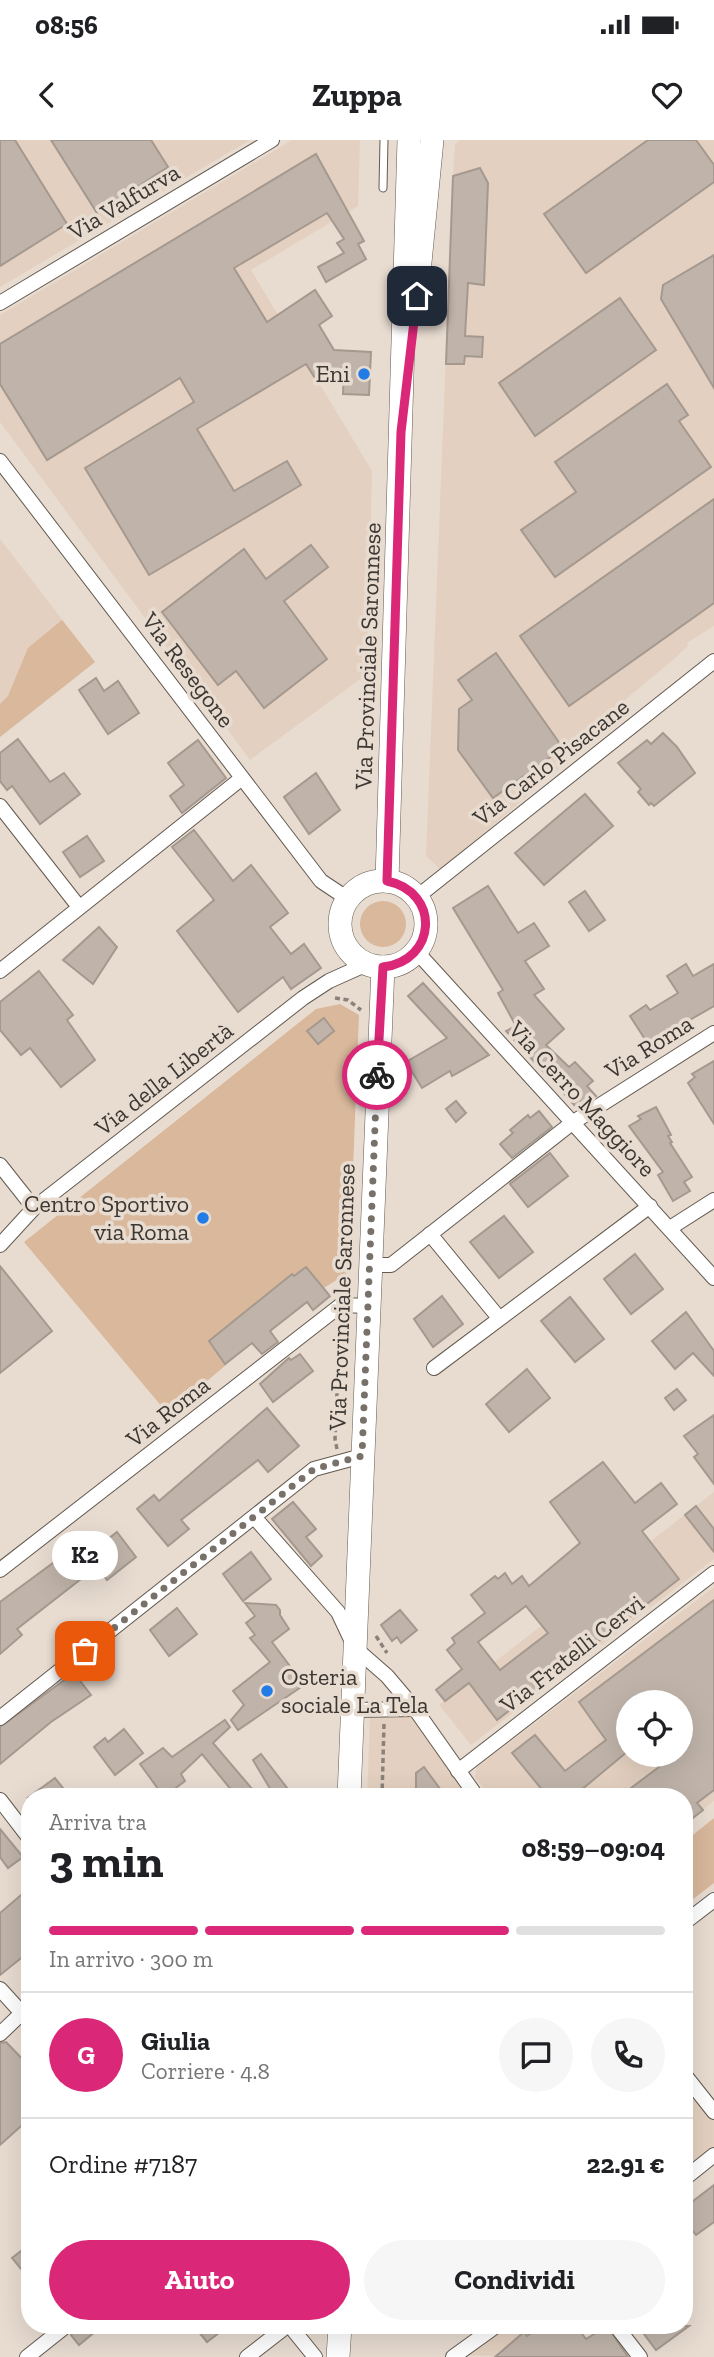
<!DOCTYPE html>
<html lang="it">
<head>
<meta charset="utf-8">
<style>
	:root { --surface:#fff; --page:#f6f6f6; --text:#202124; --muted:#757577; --line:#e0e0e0; --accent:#db2777 }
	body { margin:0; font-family:"Zilla Slab",serif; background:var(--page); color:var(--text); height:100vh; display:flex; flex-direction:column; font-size:26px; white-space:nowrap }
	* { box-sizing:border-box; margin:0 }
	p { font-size:23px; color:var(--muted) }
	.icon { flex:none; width:38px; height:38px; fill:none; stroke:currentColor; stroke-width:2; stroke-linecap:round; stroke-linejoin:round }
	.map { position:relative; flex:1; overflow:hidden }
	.sheet { position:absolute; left:21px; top:1648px; width:672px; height:546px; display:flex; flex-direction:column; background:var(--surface); border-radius:28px; box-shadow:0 7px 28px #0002 }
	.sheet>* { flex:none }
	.tools { position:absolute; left:616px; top:1550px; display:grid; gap:14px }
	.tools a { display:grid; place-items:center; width:77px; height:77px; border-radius:50%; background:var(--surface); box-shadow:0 7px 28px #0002; font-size:35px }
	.pin { position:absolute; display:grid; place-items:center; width:60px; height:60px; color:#fff; margin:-30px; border-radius:14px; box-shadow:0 4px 10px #0006 }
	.courier { position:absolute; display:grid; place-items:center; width:70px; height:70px; margin:-35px; border:5px solid #db2777; border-radius:50%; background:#fff; color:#222; box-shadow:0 2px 9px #0007 }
	.bubble { position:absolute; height:49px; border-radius:24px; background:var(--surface); box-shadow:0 7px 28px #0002; font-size:23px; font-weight:700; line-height:49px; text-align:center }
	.head em { font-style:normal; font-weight:700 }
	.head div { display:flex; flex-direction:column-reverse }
	.head { display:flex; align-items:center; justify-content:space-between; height:119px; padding:0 28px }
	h1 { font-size:46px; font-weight:700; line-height:52px }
	.bar { display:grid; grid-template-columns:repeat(4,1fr); gap:10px 7px; align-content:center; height:84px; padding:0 28px }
	.bar i { height:9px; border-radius:5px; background:var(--line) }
	.bar .active { background:var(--accent) }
	.bar p { grid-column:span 4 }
	.line { display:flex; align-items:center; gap:18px; padding:0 28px; border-top:2px solid var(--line) }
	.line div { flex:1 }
	.round { display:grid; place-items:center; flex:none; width:74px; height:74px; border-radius:37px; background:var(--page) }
	.action { display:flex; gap:14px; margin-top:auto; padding:14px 28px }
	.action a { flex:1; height:80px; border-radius:42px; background:var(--accent); color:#fff; font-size:28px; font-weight:700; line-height:80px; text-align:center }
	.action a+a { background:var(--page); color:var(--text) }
	.status { display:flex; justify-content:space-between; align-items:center; height:49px; padding:0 35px; background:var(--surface); direction:ltr }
	.status svg { height:19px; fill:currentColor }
	header { display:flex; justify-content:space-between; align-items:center; height:91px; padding:0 28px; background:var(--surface); font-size:32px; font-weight:700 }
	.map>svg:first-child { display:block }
</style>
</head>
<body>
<div class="status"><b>08:56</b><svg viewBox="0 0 49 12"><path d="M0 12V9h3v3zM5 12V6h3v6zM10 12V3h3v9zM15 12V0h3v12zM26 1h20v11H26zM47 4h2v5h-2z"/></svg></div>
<header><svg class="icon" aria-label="back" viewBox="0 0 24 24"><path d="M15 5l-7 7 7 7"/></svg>Zuppa<svg class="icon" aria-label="heart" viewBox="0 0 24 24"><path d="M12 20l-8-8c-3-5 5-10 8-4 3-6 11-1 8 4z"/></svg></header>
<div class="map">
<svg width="714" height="2217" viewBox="0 0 714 2217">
	<rect width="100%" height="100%" fill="#e8dcd1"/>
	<g fill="#e3d0c0" fill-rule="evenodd">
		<path d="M0,0H250L0,147Z"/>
		<path d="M292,0H360L358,66L251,130L372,331L367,534L250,620L0,282V175Z"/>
		<path d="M461,0H714V486L687,503L688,506L674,519L577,600L583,608L441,730L426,716L453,36L455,4Z"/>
		<path d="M0,399L95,522L0,597Z"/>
		<path d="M714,1352V1419L471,1605L439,1565Z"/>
		<path d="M714,1447V1661L684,1685V1657H500L488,1654L475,1637L477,1627ZM628,1563H681V1615H628Z"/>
		<path d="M418,1575L473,1657H367L370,1576Z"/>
		<path d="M684,1942L714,1980V2009L684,2032Z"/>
		<path d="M507,2186H515L538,2217L466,2215Z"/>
	</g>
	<g fill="#d9b89c">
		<path d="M62,480L95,522L0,597V564L8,556L28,508Z"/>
		<circle cx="383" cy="784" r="23"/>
		<path d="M340,864L359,875L349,1132L324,1148L330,1156L313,1170L307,1162L271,1191L276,1199L252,1203L168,1274L24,1102L316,869Z"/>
		<path d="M714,1678V1743L684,1766V1702Z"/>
	</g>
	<g fill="#c0b4aa" stroke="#a5998f" stroke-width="2" fill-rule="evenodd">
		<path d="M0,0H15L67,84L0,126Z"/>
		<path d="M51,0H151L168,27L97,73Z"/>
		<path d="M648,0H696L714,25V42L586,133L544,74Z"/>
		<path d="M316,14L364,101L358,104L366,119L326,142L318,127L344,113L337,103L344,99L327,73L234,128L267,182L315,150L332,176L319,185L334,210L371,212L369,255L343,254L344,232L326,231L315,238L306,224L197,289L234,351L287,321L301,345L149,435L85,328L194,262L180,238L47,320L0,244V204Z"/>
		<path d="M480,28L488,43L484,145L468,143L465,196L483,197L482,217L465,216L464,224H446L453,36Z"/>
		<path d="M714,115V248L661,159L663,145Z"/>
		<path d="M620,158L656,210L535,296L499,243Z"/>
		<path d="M667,244L688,275L679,281L711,327L555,437L521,390L576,352L555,322Z"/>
		<path d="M714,359V463L569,566L520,496Z"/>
		<path d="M311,405L328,427L284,461L327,519L264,568L236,531L218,545L162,472L244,409L266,439Z"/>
		<path d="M496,513L563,608L493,658L458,610L459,569L472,560L458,540Z"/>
		<path d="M96,538L104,551L118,541L139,573L108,594L79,550Z"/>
		<path d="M663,593L677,607L695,633L654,666L651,663L649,665L638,652L641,649L618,623L647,600L651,604Z"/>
		<path d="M18,599L50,642L64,633L80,654L40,684L12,646L7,650L0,641V613Z"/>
		<path d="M198,600L226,638L182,673L170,656L184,645L168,623Z"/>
		<path d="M316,633L340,670L309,694L284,657Z"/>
		<path d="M585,654L613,686L544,745L515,713Z"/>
		<path d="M194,690L233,741L251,725L288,773L270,787L291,814L304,804L321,828L291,849L283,837L238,872L177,791L214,760L172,707Z"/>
		<path d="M87,696L104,721L80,737L63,712Z"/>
		<path d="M488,746L518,793L534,783L549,806L525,821L544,849L534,855L564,889L546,905L569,927L575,922L593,941L587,946L596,956L577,968L506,891L516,886L498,853L503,850L453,768Z"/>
		<path d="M585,751L605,780L589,791L569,762Z"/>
		<path d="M99,787L117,807L93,844L63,820Z"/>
		<path d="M686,824L693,836L714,824V866L648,904L630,876L646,865L650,870L678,853L667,836Z"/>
		<path d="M39,831L73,875L67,880L95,920L61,947L30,908L21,915L0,890V862Z"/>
		<path d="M423,843L489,915L452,936L450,931L422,948L406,922L447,898L408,856Z"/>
		<path d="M324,878L334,891L318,904L307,891Z"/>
		<path d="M714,921V984L688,943L695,937L692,934Z"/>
		<path d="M456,961L466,973L456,982L446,969Z"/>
		<path d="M656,967L671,995L668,996L672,1002L670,1003L692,1037L684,1042L690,1051L673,1061L658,1035L663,1032L629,986L641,979L638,976Z"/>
		<path d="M539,971L552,987L512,1018L500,1004L513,993L510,990L528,975L530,978Z"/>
		<path d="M550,1013L568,1036L528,1067L510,1044Z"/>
		<path d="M504,1076L533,1112L499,1138L470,1102Z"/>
		<path d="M635,1114L663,1149L631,1174L604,1139Z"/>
		<path d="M0,1126L52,1191L0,1233Z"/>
		<path d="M306,1127L330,1156L313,1170L307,1162L270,1191L278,1202L262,1214L252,1203L225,1224L209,1201L292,1134L294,1136Z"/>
		<path d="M442,1156L463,1184L433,1207L414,1179Z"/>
		<path d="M570,1157L604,1199L575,1222L541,1181Z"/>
		<path d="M686,1172L714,1211V1236L693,1213L675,1229L652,1201Z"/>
		<path d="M300,1214L313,1231L273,1262L260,1244L289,1218L291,1220Z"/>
		<path d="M527,1229L550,1258L509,1292L486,1264Z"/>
		<path d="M677,1249L686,1260L674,1270L665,1258Z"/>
		<path d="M267,1268L299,1306L268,1332L258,1320L181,1380L189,1389L168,1406L137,1369L154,1355L159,1361Z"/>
		<path d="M714,1275V1344L694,1317L698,1314L684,1296Z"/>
		<path d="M603,1322L635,1363L661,1343L677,1364L642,1391L679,1439L497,1580L469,1543L445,1561L436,1550L462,1529L447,1510L455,1503L452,1498L485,1473L471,1455L495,1436L498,1439L505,1433L512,1444L522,1436L529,1446L580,1403L550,1362ZM526,1466L548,1493L500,1530L478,1502Z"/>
		<path d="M293,1362L316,1389L306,1397L322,1416L311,1426L272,1379Z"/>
		<path d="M696,1366L714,1389V1412L685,1375Z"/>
		<path d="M117,1392L136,1417L107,1440L92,1420L102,1412L98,1407Z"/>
		<path d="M68,1412L86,1435L17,1489L22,1495L0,1514V1462Z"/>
		<path d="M251,1412L271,1439L243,1461L223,1434Z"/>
		<path d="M714,1460V1650L697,1663L703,1670L684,1685V1657H619L659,1627L651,1615H681V1563H628V1611L580,1651L585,1657H548L512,1613L535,1595L565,1631L606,1600L579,1562Z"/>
		<path d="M245,1463L276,1465L280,1470V1475L289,1489L272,1502L304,1545L238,1590L231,1580L244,1565L233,1551L270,1522L250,1498L255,1495L246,1483L255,1476Z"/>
		<path d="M177,1468L197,1494L169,1516L150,1490Z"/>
		<path d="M400,1470L417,1490L401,1503L397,1497L392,1501L381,1485Z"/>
		<path d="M74,1533L91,1555L51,1582L0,1624V1587Z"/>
		<path d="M225,1580L230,1587L213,1603L259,1657H237L202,1614L181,1634L185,1641L164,1657L140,1624L163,1608L172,1617Z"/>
		<path d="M124,1589L143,1613L115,1635L94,1607L105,1598L108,1602Z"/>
		<path d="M261,1614L294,1657H275L253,1620Z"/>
		<path d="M424,1627L446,1657H416V1633Z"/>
		<path d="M55,1638L70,1657H29Z"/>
		<path d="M0,1689L23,1717L8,1728L0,1717Z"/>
		<path d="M21,1755L30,1763V1811L0,1835V1773Z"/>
		<path d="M6,1902L30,1927V1978L0,2005V1903Z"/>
		<path d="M714,2045V2082L696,2095L684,2080V2068Z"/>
		<path d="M30,2104V2140L12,2118Z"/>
		<path d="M75,2186H102L79,2205L71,2195Z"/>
		<path d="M194,2186H228L207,2202Z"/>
		<path d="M540,2186H576L586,2199L607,2186L628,2217H495L524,2192L527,2196Z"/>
		<path d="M638,2186H689L656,2210Z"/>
	</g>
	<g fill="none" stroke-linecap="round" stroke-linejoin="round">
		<g stroke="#63594f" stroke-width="9">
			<path id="lane" d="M383,48L384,0"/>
		</g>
		<g stroke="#63594f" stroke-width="16">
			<g id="street">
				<path d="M0,163L272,0"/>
				<path d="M0,321L321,741L348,759"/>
				<path d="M0,666L79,767"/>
				<path d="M417,757L714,521"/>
				<path d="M416,811L714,1138"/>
				<path d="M0,831L242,638"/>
				<path d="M0,1025L34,1068"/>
				<path d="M670,1088L714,1060"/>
				<path d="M430,1094L499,1178"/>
				<path d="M0,1105L34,1068L303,858L329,841L367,824"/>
				<path d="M370,1125H391L572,983L714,893"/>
				<path d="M434,1228L650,1066"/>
				<path d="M255,1378L338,1472L355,1508L387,1536L415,1569L477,1657"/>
				<path d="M0,1430L341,1165L368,1166"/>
				<path d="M352,1570L415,1569"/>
				<path d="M0,1578L314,1329L362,1316"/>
				<path d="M458,1631L714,1433"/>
				<path d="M0,1660L30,1699"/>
				<path d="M684,1783L714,1760"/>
				<path d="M0,1849L30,1882"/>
				<path d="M0,1894L22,1873"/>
				<path d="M684,1934L714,1972"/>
				<path d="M684,2039L714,2015"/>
				<path d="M290,2186L315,2217"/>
				<path d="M616,2186L640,2217"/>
				<path d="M27,2217L66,2186"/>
				<path d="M247,2217L287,2186"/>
				<path d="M453,2217L496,2186"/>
			</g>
		</g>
		<g stroke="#63594f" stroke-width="24">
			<g id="primary">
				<path d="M417,153L432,0"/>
				<path d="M387,741L409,0"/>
				<circle cx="383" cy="784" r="43"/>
				<path d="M349,1657L383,827"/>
				<path d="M338,2217L340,2186"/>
			</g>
		</g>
		<g stroke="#8a827a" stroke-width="3.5" stroke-dasharray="5 3.5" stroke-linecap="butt">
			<path d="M335,858L348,860L361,870"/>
			<path d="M341,1152V1144L351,1136"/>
			<path d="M337,1309L335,1299L340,1184"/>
			<path d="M376,1496L387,1513"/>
			<path d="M382,1657L384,1583"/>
		</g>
		<use href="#lane" stroke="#fff" stroke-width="7"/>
		<use href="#street" stroke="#fff" stroke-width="14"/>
		<use href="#primary" stroke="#fff" stroke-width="23"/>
	</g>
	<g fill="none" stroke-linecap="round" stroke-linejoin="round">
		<path stroke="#78716a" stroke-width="7" stroke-dasharray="0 12.6" d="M85,1511L314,1329L362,1316L377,935"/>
		<path stroke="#db2777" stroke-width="9" d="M377,935L383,827C437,821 441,752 387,741L401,292L417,156"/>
	</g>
	<g fill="#237be5" stroke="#e8dcd1" stroke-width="2.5">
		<circle cx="364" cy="234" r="7"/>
		<circle cx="203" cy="1078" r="7"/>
		<circle cx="267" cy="1551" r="7"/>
	</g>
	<g text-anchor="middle" stroke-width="7" stroke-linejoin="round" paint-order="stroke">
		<g font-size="24" fill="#3c3732" stroke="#e8dcd1">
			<text transform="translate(124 62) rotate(-31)" y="8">Via Valfurva</text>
			<text transform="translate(368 516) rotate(-88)" y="8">Via Provinciale Saronnese</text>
			<text transform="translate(188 530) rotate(53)" y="8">Via Resegone</text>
			<text transform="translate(551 622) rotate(-38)" y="8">Via Carlo Pisacane</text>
			<text transform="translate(649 907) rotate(-32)" y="8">Via Roma</text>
			<text transform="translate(164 939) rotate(-38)" y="8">Via della Libertà</text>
			<text transform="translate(582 959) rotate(47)" y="8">Via Cerro Maggiore</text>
			<text transform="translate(342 1157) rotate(-88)" y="8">Via Provinciale Saronnese</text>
			<text transform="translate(168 1272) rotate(-38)" y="8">Via Roma</text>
			<text transform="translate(572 1514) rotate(-38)" y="8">Via Fratelli Cervi</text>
		</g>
		<g font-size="24" fill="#3c3732" stroke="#e8dcd1" text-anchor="end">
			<text x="350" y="242">Eni</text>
			<text x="189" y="1072">Centro Sportivo<tspan x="189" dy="28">via Roma</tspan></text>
			<text x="281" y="1545" text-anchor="start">Osteria<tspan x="281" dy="28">sociale La Tela</tspan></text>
		</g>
	</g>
</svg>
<div class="tools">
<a><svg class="icon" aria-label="locate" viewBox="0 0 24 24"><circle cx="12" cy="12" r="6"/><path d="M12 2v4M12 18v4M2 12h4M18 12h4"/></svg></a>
</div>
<div class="pin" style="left:85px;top:1511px;background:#ea580c"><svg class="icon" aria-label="bag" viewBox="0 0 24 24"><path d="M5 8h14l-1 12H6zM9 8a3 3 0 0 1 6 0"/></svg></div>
<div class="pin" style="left:417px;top:156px;background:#1f2937"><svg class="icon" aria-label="home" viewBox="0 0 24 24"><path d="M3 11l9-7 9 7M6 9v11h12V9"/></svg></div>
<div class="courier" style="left:377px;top:935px"><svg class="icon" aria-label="bike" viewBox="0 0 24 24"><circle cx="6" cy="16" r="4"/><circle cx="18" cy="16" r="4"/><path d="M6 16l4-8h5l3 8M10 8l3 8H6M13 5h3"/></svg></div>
<div class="bubble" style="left:52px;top:1391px;width:66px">K2</div>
<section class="sheet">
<div class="head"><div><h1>3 min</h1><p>Arriva tra</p></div><em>08:59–09:04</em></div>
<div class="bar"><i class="active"></i><i class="active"></i><i class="active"></i><i></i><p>In arrivo · 300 m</p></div>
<div class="line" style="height:126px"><b class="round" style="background:var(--accent);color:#fff">G</b><div><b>Giulia</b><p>Corriere · 4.8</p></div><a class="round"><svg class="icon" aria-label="chat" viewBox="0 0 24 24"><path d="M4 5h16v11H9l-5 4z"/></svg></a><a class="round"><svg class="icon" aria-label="phone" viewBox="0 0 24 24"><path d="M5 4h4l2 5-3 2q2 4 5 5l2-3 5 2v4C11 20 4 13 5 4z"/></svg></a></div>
<div class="line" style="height:91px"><div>Ordine #7187</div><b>22.91 €</b></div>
<div class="action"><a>Aiuto</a><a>Condividi</a></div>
</section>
</div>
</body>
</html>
